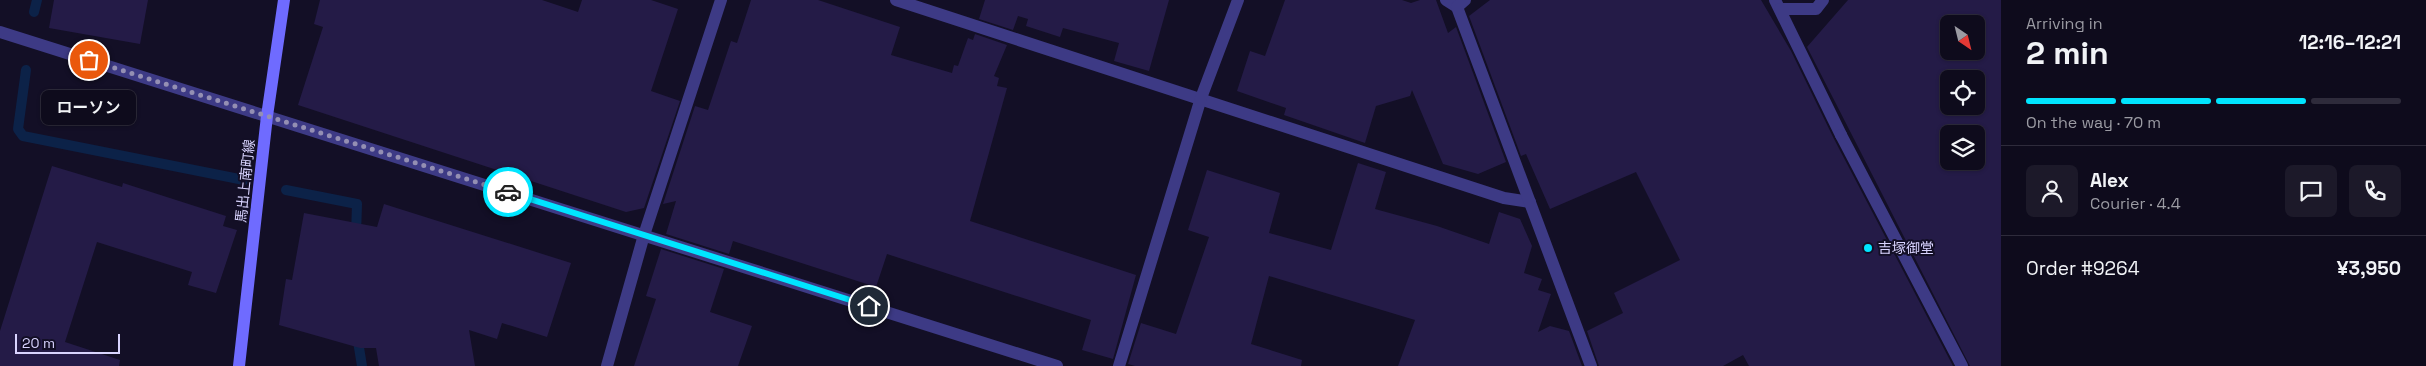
<!DOCTYPE html>
<html lang="en">
<head>
<meta charset="utf-8">
<style>
	:root { --surface:#0e0b1c; --page:#1c1929; --text:#f1f3f6; --muted:#9b9ba3; --line:#2e2b3b; --accent:#00e5ff }
	body { margin:0; font-family:"Space Grotesk","Noto Sans JP",sans-serif; background:var(--page); color:var(--text); height:100vh; display:flex; flex-direction:column; font-size:19px; white-space:nowrap }
	* { box-sizing:border-box; margin:0 }
	p { font-size:16px; color:var(--muted) }
	.icon { flex:none; width:28px; height:28px; fill:none; stroke:currentColor; stroke-width:2; stroke-linecap:round; stroke-linejoin:round }
	.map { position:relative; flex:1; overflow:hidden }
	.sheet { display:flex; flex-direction:column; background:var(--surface); width:425px }
	.sheet>* { flex:none }
	.needle { width:32px; rotate:145deg }
	.tools { position:absolute; left:1940px; top:15px; display:grid; gap:10px }
	.tools a { display:grid; place-items:center; width:45px; height:45px; border-radius:8px; background:var(--surface); box-shadow:0 1px 4px #0004,0 0 0 1px var(--line); font-size:25px }
	.scale { position:absolute; left:15px; bottom:12px; width:105px; box-sizing:border-box; padding-left:5px; border:2px solid #d9d4ff; border-top:0; font-size:14px; line-height:18px; white-space:nowrap; color:#d9d4ff; -webkit-text-stroke:4px #130f26; paint-order:stroke }
	.pin { position:absolute; display:grid; place-items:center; width:42px; height:42px; color:#fff; margin:-21px; border:2px solid #fff; border-radius:50%; box-shadow:0 1px 5px #0007 }
	.courier { position:absolute; display:grid; place-items:center; width:50px; height:50px; margin:-25px; border:4px solid #00e5ff; border-radius:50%; background:#fff; color:#222; box-shadow:0 1px 6px #0007 }
	.bubble { position:absolute; height:35px; border-radius:8px; background:var(--surface); box-shadow:0 1px 4px #0004,0 0 0 1px var(--line); font-size:16px; font-weight:600; line-height:35px; text-align:center }
	.head em { font-style:normal; font-weight:600 }
	.head div { display:flex; flex-direction:column-reverse }
	.head { display:flex; align-items:center; justify-content:space-between; height:85px; padding:0 25px }
	h1 { font-size:32px; font-weight:600; line-height:38px }
	.bar { display:grid; grid-template-columns:repeat(4,1fr); gap:8px 5px; align-content:center; height:60px; padding:0 25px }
	.bar i { height:6px; border-radius:4px; background:var(--line) }
	.bar .active { background:var(--accent) }
	.bar p { grid-column:span 4 }
	.line { display:flex; align-items:center; gap:12px; padding:0 25px; border-top:1px solid var(--line) }
	.line div { flex:1 }
	.round { display:grid; place-items:center; flex:none; width:52px; height:52px; border-radius:8px; background:var(--page) }
	main { display:flex; flex:1; min-height:0 }
	.map>svg:first-child { display:block }
</style>
</head>
<body>
<main>
<div class="map">
<svg width="2001" height="366" viewBox="0 0 2001 366">
	<rect width="100%" height="100%" fill="#130f26"/>
	<g fill="none" stroke-linecap="round" stroke-linejoin="round">
		<g stroke="#0c2248" stroke-width="10">
			<path d="M34,12L37,0"/>
			<path d="M26,70L18,129L23,136L244,180"/>
			<path d="M286,190L357,204L356,235"/>
			<path d="M357,335L362,366"/>
		</g>
	</g>
	<g fill="#241b47" fill-rule="evenodd">
		<path d="M54,0H148L140,44L49,28Z"/>
		<path d="M320,0H542L578,12L582,0H651L678,9L651,91L680,101L644,208L626,212L298,105L323,27L314,24Z"/>
		<path d="M751,0H818L900,27L891,55L952,73L954,65L958,66L968,38L973,40L975,34L1007,45L994,76L999,78L997,86L1007,88L970,221L1136,275L1113,359L1082,350L1091,320L887,254L876,287L733,241L729,254L666,234L676,201L663,204L695,106L708,110L731,41L737,43Z"/>
		<path d="M985,0H1169L1149,71L1114,61L1119,43L1063,28L1060,37L1026,26L1028,19L1018,16L1013,30L979,19Z"/>
		<path d="M1285,0H1402L1411,3L1420,0H1436L1448,33L1456,27L1506,162L1478,174L1443,164L1412,90L1410,96L1376,106L1365,143L1284,115L1286,108L1237,91L1250,51L1265,56Z"/>
		<path d="M1490,0H1761L1791,51L1834,139L1953,366H1749L1743,355L1723,366H1599L1587,331L1623,313L1614,293L1680,260L1636,172L1550,209L1526,154L1521,156L1469,16Z"/>
		<path d="M1848,0H2001V366H1970L1807,47ZM1949,24H1976V51H1949ZM1949,79H1976V106H1949ZM1949,134H1976V161H1949Z"/>
		<path d="M1358,163L1386,172L1375,209L1437,226L1489,244L1499,212L1520,219L1532,246L1524,273L1542,279L1538,290L1551,294L1538,332L1550,326L1569,331L1582,366H1398L1415,320L1269,276L1251,344L1302,360L1301,366H1135L1128,364L1141,323L1176,334L1209,237L1188,230L1207,170L1280,193L1269,233L1331,250Z"/>
		<path d="M52,166L122,187L123,183L226,216L223,226L237,230L216,293L188,285L192,272L97,242L65,342L120,360L119,366H0V331Z"/>
		<path d="M384,204L571,263L547,337L502,323L497,339L469,330L475,366H379L376,348H360L279,325L286,279L292,280L304,213L377,227Z"/>
		<path d="M661,249L724,269L710,312L752,326L738,366H634L656,299L646,296Z"/>
	</g>
	<g fill="none" stroke-linecap="round" stroke-linejoin="round">
		<g stroke="#3d3a85" stroke-width="12">
			<path d="M1446,0L1457,7"/>
			<path d="M1775,0L1841,135"/>
		</g>
		<path stroke="#3d3a85" stroke-width="12" d="M1841,135L1962,366"/>
		<g stroke="#3d3a85" stroke-width="12">
			<path d="M896,0L1504,198L1530,202"/>
			<path d="M1465,0L1457,7L1591,366"/>
			<path d="M1780,9H1816L1823,0"/>
			<path d="M0,32L1057,366"/>
			<path d="M607,366L644,235L721,0"/>
			<path d="M1119,366L1201,98L1238,0"/>
		</g>
		<path stroke="#6f6bff" stroke-width="12" d="M239,366L267,116L284,0"/>
	</g>
	<g fill="none" stroke-linecap="round" stroke-linejoin="round">
		<path stroke="#948fb3" stroke-width="5" stroke-dasharray="0 9" d="M89,60L508,192"/>
		<path stroke="#00e5ff" stroke-width="6" d="M508,192L869,306"/>
	</g>
	<circle fill="#00e5ff" stroke="#130f26" stroke-width="2" cx="1868" cy="248" r="5"/>
	<g text-anchor="middle" stroke-width="4" stroke-linejoin="round" paint-order="stroke">
		<g font-size="14" fill="#d9d4ff" stroke="#130f26">
			<text transform="translate(245 181) rotate(-84)" y="5">馬出上南町線</text>
		</g>
		<g font-size="14" fill="#d9d4ff" stroke="#130f26" text-anchor="start">
			<text x="1878" y="253">吉塚御堂</text>
		</g>
	</g>
</svg>
<div class="tools">
<a><svg class="needle" viewBox="-14 -14 28 28"><path d="M0-13l5 13h-10z" fill="#e53935"/><path d="M0 13l5-13h-10z" fill="#9b9ba3"/></svg></a>
<a><svg class="icon" aria-label="locate" viewBox="0 0 24 24"><circle cx="12" cy="12" r="6"/><path d="M12 2v4M12 18v4M2 12h4M18 12h4"/></svg></a>
<a><svg class="icon" aria-label="layers" viewBox="0 0 24 24"><path d="M12 4l9 5-9 5-9-5zM3 14l9 5 9-5"/></svg></a>
</div>
<div class="scale">20 m</div>
<div class="pin" style="left:89px;top:60px;background:#ea580c"><svg class="icon" aria-label="bag" viewBox="0 0 24 24"><path d="M5 8h14l-1 12H6zM9 8a3 3 0 0 1 6 0"/></svg></div>
<div class="pin" style="left:869px;top:306px;background:#1f2937"><svg class="icon" aria-label="home" viewBox="0 0 24 24"><path d="M3 11l9-7 9 7M6 9v11h12V9"/></svg></div>
<div class="courier" style="left:508px;top:192px"><svg class="icon" aria-label="car" viewBox="0 0 24 24"><path d="M5 17H2v-5l4-1 3-4h7l3 4 3 1v5h-3M9 17h6M6 11h13"/><circle cx="7" cy="17" r="2"/><circle cx="17" cy="17" r="2"/></svg></div>
<div class="bubble" style="left:41px;top:90px;width:95px">ローソン</div>
</div>
<section class="sheet">
<div class="head"><div><h1>2 min</h1><p>Arriving in</p></div><em>12:16–12:21</em></div>
<div class="bar"><i class="active"></i><i class="active"></i><i class="active"></i><i></i><p>On the way · 70 m</p></div>
<div class="line" style="height:90px"><a class="round"><svg class="icon" aria-label="person" viewBox="0 0 24 24"><circle cx="12" cy="8" r="4"/><path d="M4 21q1-7 8-7t8 7"/></svg></a><div><b>Alex</b><p>Courier · 4.4</p></div><a class="round"><svg class="icon" aria-label="chat" viewBox="0 0 24 24"><path d="M4 5h16v11H9l-5 4z"/></svg></a><a class="round"><svg class="icon" aria-label="phone" viewBox="0 0 24 24"><path d="M5 4h4l2 5-3 2q2 4 5 5l2-3 5 2v4C11 20 4 13 5 4z"/></svg></a></div>
<div class="line" style="height:65px"><div>Order #9264</div><b>¥3,950</b></div>
</section>
</main>
</body>
</html>
